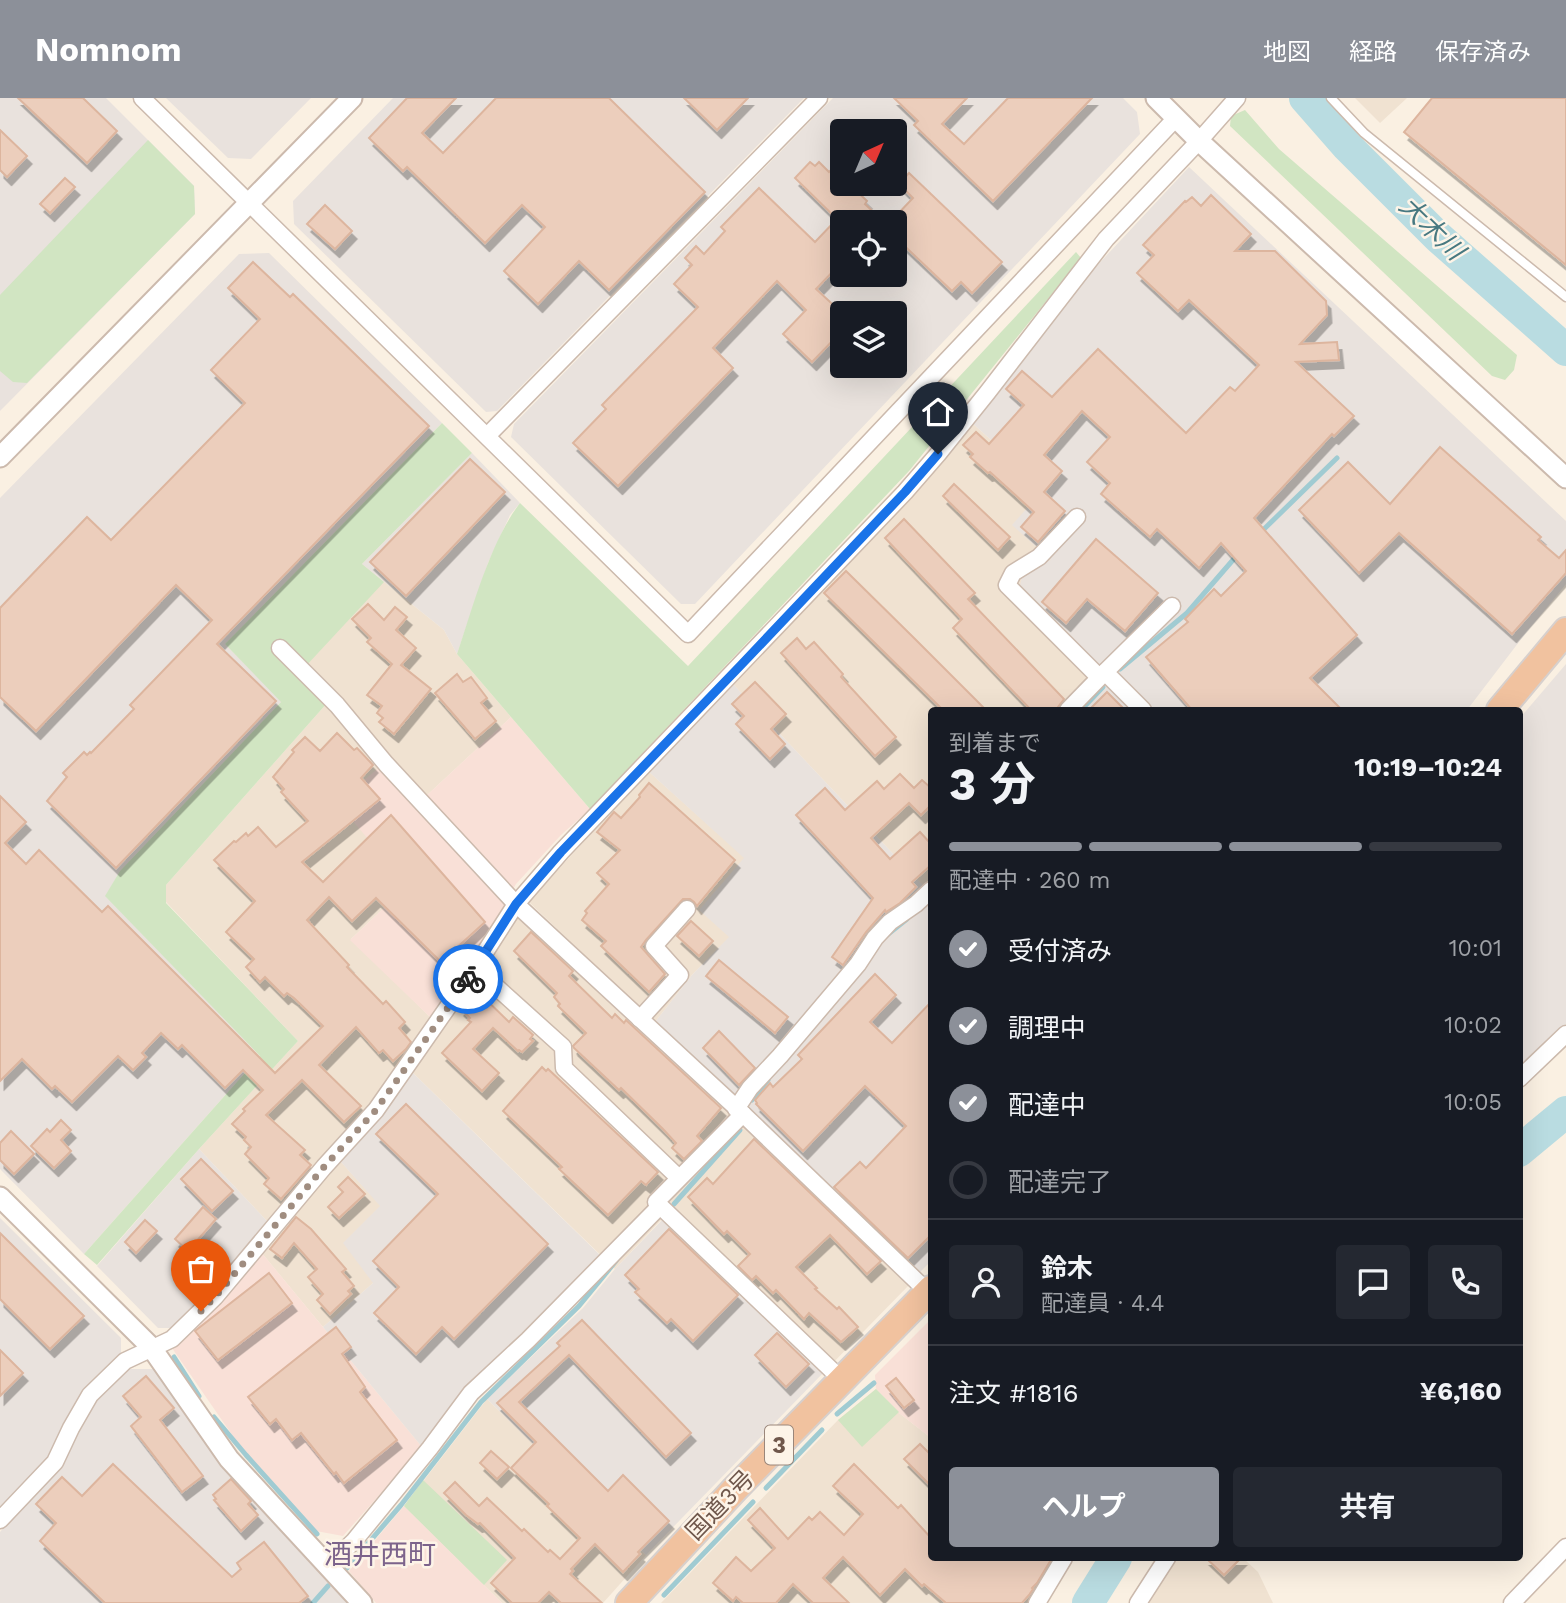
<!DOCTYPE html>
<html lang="ja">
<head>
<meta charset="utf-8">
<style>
	:root { --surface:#171b24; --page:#242831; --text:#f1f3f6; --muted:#9ea1a6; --line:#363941; --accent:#8c9099 }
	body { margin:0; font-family:"Work Sans","Noto Sans JP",sans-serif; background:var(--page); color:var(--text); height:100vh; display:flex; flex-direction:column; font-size:26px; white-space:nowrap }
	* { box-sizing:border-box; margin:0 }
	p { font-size:23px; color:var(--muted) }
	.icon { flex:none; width:38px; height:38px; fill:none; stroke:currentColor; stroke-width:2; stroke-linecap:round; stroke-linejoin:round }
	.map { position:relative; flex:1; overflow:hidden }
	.side { position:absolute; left:928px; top:609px; width:595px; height:854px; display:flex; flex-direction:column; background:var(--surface); border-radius:7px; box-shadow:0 7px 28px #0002 }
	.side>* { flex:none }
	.needle { width:46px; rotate:44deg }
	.fabs { position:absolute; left:830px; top:21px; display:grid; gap:14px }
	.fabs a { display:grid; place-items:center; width:77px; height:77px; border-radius:7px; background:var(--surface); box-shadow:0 7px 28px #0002; font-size:35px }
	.pin { position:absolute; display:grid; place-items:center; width:60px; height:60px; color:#fff; margin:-72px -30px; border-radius:50% 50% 50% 0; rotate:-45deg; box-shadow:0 0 7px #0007 }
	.pin .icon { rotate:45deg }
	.courier { position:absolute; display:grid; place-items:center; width:70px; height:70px; margin:-35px; border:5px solid #1a73e8; border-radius:50%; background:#fff; color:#222; box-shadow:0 2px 9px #0007 }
	.overview em { font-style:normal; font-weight:700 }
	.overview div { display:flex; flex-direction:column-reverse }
	.overview { display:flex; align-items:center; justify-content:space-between; height:119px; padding:0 21px }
	h1 { font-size:46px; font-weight:700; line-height:52px }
	.bar { display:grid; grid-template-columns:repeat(4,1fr); gap:10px 7px; align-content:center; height:84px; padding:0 21px }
	.bar i { height:9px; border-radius:5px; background:var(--line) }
	.bar .on { background:var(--accent) }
	.bar p { grid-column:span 4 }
	.line { display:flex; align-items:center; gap:18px; padding:0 21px; border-top:2px solid var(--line) }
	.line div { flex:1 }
	.round { display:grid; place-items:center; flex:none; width:74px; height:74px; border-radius:7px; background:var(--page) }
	ol { padding:0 21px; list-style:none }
	li { display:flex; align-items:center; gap:21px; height:77px }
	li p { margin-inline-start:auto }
	li .icon { padding:7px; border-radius:50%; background:var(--accent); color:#fff; stroke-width:4 }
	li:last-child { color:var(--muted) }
	li i { width:38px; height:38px; border:4px solid var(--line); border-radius:50% }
	.action { display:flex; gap:14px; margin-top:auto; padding:14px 21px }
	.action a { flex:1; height:80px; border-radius:7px; background:var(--accent); color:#fff; font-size:28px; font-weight:700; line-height:80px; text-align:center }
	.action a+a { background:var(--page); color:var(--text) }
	header { display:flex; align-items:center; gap:42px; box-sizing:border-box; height:98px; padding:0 35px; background:var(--accent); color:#fff }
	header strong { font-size:33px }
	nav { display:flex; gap:38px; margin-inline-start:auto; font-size:24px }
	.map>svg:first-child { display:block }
</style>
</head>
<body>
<header>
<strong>Nomnom</strong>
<nav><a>地図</a><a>経路</a><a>保存済み</a></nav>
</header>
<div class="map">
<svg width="1566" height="1505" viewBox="0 0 1566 1505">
	<defs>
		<filter id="shadow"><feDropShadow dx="4.5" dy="8" stdDeviation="0" flood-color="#0004"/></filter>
	</defs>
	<rect width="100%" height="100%" fill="#faf0e2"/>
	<g fill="#f0e2d1">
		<path d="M1355,0H1407L1380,25Z"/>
		<path d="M972,325L1045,390L1052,462L1019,492L1096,565L1103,587L1080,612H931V796L732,585Z"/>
		<path d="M357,462L444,532L457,556L511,619L425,699L408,787L351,841L431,920L373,1002L267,1123L199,1051L298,943L166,804V787L328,604L274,550Z"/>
		<path d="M648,673L745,760L700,812L730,839L692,877L655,924L529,804Z"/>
		<path d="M525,818L910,1186L825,1273L662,1121L615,1171L413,975L515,820Z"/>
		<path d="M341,1064L381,1108L373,1185L323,1229L261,1154Z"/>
		<path d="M876,1291L899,1315L931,1340V1460H1057L1032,1505H661L838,1322Z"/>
		<path d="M487,1301L646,1457L603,1505H502L404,1408Z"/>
		<path d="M1176,1460H1243L1258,1474L1273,1505H1148Z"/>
	</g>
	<g fill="#f9e0d7">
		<path d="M511,619L590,711L561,737L516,786L499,816L431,920L350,842L408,787L337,705L382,667L425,699Z"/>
		<path d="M261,1154L422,1349L343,1438L316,1433L244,1354L172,1250L223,1202Z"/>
		<path d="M931,1221V1340L899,1315L876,1291L875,1277Z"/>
		<path d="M404,1408L502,1505H376L349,1473Z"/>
	</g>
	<g fill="#e9e2dd" fill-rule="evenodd">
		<path d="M0,0H106L194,88L195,116L0,313Z"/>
		<path d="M166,0H311L251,61L228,60Z"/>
		<path d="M393,0H804L497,313L486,314L294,126L293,103Z"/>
		<path d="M833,0H1123L1137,14L1140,36L695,506H681L511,339L514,326ZM842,33H894V86H842ZM842,124H894V177H842ZM842,215H894V268H842Z"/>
		<path d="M1189,69L1566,423V486L1522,540L1467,612H1080L1103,587L1096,565L1019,492L1023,474L1051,462L1012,427L1045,390L972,325L1092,173Z"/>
		<path d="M269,155L442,325L225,546L282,603L120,773L106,798L260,958L84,1156L0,1071V400L239,156Z"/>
		<path d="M472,355L520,405L510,417L488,465L457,556L444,532L362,466Z"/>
		<path d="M1566,566V926L1519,972V621Z"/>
		<path d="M732,585L931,796V1163L918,1176L824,1081L655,924L692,877L729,839L699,812L744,760L648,673Z"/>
		<path d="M413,975L601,1158L463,1292L422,1349L323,1229L373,1185L343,1145L380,1108L341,1064L373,1027Z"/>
		<path d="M199,1051L267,1123L212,1191L172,1230H158L97,1168Z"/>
		<path d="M0,1120L121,1240V1255L93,1281L76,1303L50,1359L0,1413Z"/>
		<path d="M663,1121L825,1273L646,1457L487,1301L583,1210L615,1171Z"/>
		<path d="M128,1271H153L191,1326L235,1381L351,1505H0V1434L59,1369L93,1304Z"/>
	</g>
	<g fill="#d1e5c2">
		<path d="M1245,12L1279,51L1517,257L1514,272L1505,282L1492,278L1230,28L1231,18Z"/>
		<path d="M148,42L194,88L195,116L27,285L13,284L0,273V197Z"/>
		<path d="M1076,154L1081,160L909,373L590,711L457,556C473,509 490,444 520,405L688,568Z"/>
		<path d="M442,325L472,355L362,466L384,484L305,569L328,604L166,787V805L298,943L199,1051L97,1167L84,1156L260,958L105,798L120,773L281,604L225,546Z"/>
		<path d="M876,1291L899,1314L862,1349L838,1322Z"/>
		<path d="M423,1382L507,1462L484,1487L404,1408Z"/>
	</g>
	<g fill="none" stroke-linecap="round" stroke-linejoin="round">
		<g stroke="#a0cbd2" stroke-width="5">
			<path d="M1259,436L1337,360"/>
			<path d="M1120,571L1187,515L1239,455"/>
			<path d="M1081,612L1103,589"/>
			<path d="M887,837L907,821"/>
			<path d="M752,1002L768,982"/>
			<path d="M674,1106L740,1032"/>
			<path d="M174,1259L199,1298"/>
			<path d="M837,1316L874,1285"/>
			<path d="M214,1319L246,1357L317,1436"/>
			<path d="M766,1390L822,1332"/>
			<path d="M347,1470L401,1407L481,1304L579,1208L616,1163"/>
			<path d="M664,1497L753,1404"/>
			<path d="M313,1505L328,1488"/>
		</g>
		<g stroke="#b9dce1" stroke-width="32">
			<path d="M1305,0L1347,48L1438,139L1566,252"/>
			<path d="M1519,1053L1566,1014"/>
			<path d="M1088,1505L1116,1460"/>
		</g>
	</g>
	<g fill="#eccebc" stroke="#ddb59e" stroke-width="2" filter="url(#shadow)">
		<path d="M18,0H83L117,33L87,65Z"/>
		<path d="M407,0H456L422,35L443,55L496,0H609L705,94L609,192L579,163L538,206L504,173L545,129L522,107L485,145L407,69L403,73L369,40Z"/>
		<path d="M684,0H748L717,32Z"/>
		<path d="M894,0H967L942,26L964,46L1008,0H1092L993,103L914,27L918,23Z"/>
		<path d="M1432,0H1566V167L1404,34Z"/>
		<path d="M0,32L27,58L7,79L0,72Z"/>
		<path d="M810,64L815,68L819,64L829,74L833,70L842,78V86H849L867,103L865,106L884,124H842V164L816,191L842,215V233L812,264L783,236L806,212L777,183L713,250L733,270L618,388L573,345L606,311L602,307L698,209L674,186L692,167L685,160L696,148L704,156L725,133L721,129L759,90L815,144L837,121L795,80Z"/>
		<path d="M909,75L1002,164L972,195L961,184L952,193L894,138V120L913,100L899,86Z"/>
		<path d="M65,80L75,89L50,115L40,106Z"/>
		<path d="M1211,97L1251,136L1235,153H1275L1326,203L1327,217L1300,246L1337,244L1339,262L1296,264L1354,318L1334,338L1332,336L1254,420L1357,537L1310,580L1342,612H1192L1146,559L1188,524L1185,521L1214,491L1221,498L1246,473L1221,445L1199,470L1157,431L1150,439L1101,396L1110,385L1087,364L1110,339L1082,313L1044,357L1062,373L1044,394L1065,413L1038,444L1021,429L1034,414L990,374L988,375L970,359L973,356L963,347L976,334L989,346L1024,307L1006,291L1022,273L1052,299L1098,251L1186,335L1230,289L1235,293L1259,267L1189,202L1178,213L1137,175L1154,157L1143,147L1185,103L1186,104L1192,99L1201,108Z"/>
		<path d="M325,107L352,133L335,151L307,126Z"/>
		<path d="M253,164L290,199L293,196L429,328L217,546L276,603L116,770L47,703L67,679L63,675L84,654L87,657L90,654L91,655L134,611L130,607L212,522L176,487L36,633L0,599V510L87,419L111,442L245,305L211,272L260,221L228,190Z"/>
		<path d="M1440,349L1541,439L1538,442L1559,460L1566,452V475L1512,536L1399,435L1359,475L1299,412L1348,364L1390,406Z"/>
		<path d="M470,361L505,394L406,498L370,464Z"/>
		<path d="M954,386L1010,439L998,452L943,398Z"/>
		<path d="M904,421L975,495L968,501L1064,601L1058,609V612H1031L953,530L962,521L885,440Z"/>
		<path d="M1096,441L1158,495L1125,533L1087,501L1066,525L1042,504Z"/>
		<path d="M846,473L913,539L986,612H943L824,495Z"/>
		<path d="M368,506L384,522L395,509L407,519L396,532L416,550L401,567L431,591L394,636L379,624L383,620L377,615L382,608L367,597L392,566L367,544L371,540L352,521Z"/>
		<path d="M797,540L806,551L814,544L843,576L841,579L896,639L875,658L781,555Z"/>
		<path d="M457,576L463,584L471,579L487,600L481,605L496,623L475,641L435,595Z"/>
		<path d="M755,584L786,616L771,631L785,646L770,661L736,626L744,618L732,606Z"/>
		<path d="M1107,594L1125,612H1089Z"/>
		<path d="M337,635L354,652L357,650L373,667L361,680L380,701L302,764L323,784L391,717L485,824L441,864L376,800L352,823L329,799L307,822L349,867L347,869L383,906L386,903L405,924L399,930L411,944L406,951L393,963L383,952L379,955L356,929L319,967L361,1008L344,1024L302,982L266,1017L305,1052L300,1057L311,1067L281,1101L264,1086L269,1080L245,1056L251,1049L244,1042L246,1039L232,1026L245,1013L243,1011L263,992L243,972L225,990L182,947L178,951L161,935L142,955L146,959L133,972L118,958L72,1004L55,988L52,991L22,961L0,983V698L26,724L5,745L26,766L39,752L102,814L108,808L275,975L323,928L294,900L287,895L284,898L265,879L260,884L246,869L254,861L226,834L255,803L214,762L234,743L236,744L246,735L248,738L258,729L276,749L308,723L281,694L284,691L273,679L294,654L292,652L305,639L320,653Z"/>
		<path d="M900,676L914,690L922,682L931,690V707L921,717L909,705L871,740L890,761L920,734L931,746V767L912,784L916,789L900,805L886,814L885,812L866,834L843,867L832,859L873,800L796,717L825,690L845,712L877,683L884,691Z"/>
		<path d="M649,685L735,762L697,808L694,804L690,801H683L646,842L641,849L665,876L649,894L601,848L606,843L582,822L587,815L585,813L609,786L597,775L620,752L597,734L614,714L621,720L640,699L639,697Z"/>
		<path d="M691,823L713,843L699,858L677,838Z"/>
		<path d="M531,834L573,873L569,878L612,920L615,916L624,925L626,922L721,1010L697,1038L702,1043L684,1061L672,1050L676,1045L663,1031L621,990L619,992L574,950L573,948L586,935L558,908L560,906L554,899L557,895L514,853Z"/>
		<path d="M719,862L788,919L775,935L706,878Z"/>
		<path d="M875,876L896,897L870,924L892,945L931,904V1137L908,1160L834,1089L860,1064L866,1070L906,1028L865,988L803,1053L756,1006L757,1005L755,1002L770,985L773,989L802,961L798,957Z"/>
		<path d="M475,891L509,924L513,919L533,937L530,941L533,943L522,954L519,952L518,953L493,930L473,951L499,975L482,993L442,955L471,924L468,922L470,920L460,910Z"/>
		<path d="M719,933L755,970L739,987L703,950Z"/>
		<path d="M542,969L546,973L548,971L658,1074L646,1087L641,1083L608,1117L559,1071L562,1069L503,1013Z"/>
		<path d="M406,1006L548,1146L454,1241L442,1229L416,1256L374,1215L399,1189L373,1163L438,1096L376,1036Z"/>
		<path d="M61,1022L71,1032L61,1042L71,1053L54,1070L31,1048L47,1031L50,1034Z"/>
		<path d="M11,1033L34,1056L14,1076L0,1062V1045Z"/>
		<path d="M754,1041L881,1163L867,1176L830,1137L796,1169L817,1190L815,1191L837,1211L839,1209L858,1229L841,1244L809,1215L804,1221L776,1192L773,1195L756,1178L752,1182L738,1168L750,1156L727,1133L724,1136L688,1099L707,1080L713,1086Z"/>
		<path d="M201,1061L233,1093L212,1113L181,1081Z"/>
		<path d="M348,1079L365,1096L339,1120L328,1109L343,1094L338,1089Z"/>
		<path d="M203,1109L216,1121L188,1153L175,1141Z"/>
		<path d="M296,1119L311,1131L346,1171L342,1174L354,1188L348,1193L351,1196L330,1216L317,1202L323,1196L308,1179L317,1171L294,1145L282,1160L270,1151Z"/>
		<path d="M145,1122L157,1133L136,1155L125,1144Z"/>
		<path d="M669,1131L738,1197L693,1243L671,1221L667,1225L635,1194L639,1191L625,1177Z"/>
		<path d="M0,1135L84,1218L50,1251L0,1201Z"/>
		<path d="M269,1175L292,1205L218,1262L195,1233Z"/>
		<path d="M582,1222L691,1335L666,1359L569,1257L519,1304L608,1393L623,1377L669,1423L638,1454L640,1456L623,1474L595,1446L571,1471L573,1473L570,1476L602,1505H561L549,1494L538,1505H512L491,1485L515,1460L480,1425L478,1426L466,1417L444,1395L455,1384L479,1408L487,1400L522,1433L524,1431L548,1454L550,1452L560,1461L580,1440L547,1408L549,1406L511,1370L536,1344L497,1305L560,1248L557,1245Z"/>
		<path d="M336,1229L351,1249L342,1256L365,1289L360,1294L397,1342L344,1385L336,1374L334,1376L301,1335L292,1342L276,1321L270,1326L248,1299Z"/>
		<path d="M777,1235L809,1266L786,1289L755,1257Z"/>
		<path d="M0,1252L23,1275L0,1298Z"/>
		<path d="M146,1278L174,1310L160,1322L203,1378L182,1394L131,1328L141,1319L123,1298Z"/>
		<path d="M896,1280L914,1302L904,1310L886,1288Z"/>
		<path d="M920,1346L931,1357V1388L904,1361Z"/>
		<path d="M491,1353L509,1369L497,1381L480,1365Z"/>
		<path d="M113,1366L232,1479L241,1471L237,1465L264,1444L308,1498L299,1505H105L40,1443L56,1425L36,1406L62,1379L82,1398Z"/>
		<path d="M854,1366L898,1410L901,1407L931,1440V1460H1052L1037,1485L1032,1490L1033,1491L1029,1497L1022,1505H946L924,1486L922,1488L905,1471L880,1497L843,1459L823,1480L849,1505H813L793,1486L776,1505H743L736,1499L733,1503L713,1485L736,1459L751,1473L775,1450L748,1422L760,1410L788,1441L809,1419L812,1422L820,1414L844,1437L863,1416L833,1388Z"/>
		<path d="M231,1381L251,1403L248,1406L258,1417L241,1433L214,1402L216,1401L213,1397Z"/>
		<path d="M1206,1460H1241L1224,1477Z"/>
	</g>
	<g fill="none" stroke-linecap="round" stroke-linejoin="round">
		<g stroke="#ccbaad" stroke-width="11">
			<path id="service" d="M1331,0L1364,35L1566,199"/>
		</g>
		<g stroke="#ccbaad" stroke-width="19">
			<g id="minor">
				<path d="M142,0L688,536L1176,20"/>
				<path d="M487,338L819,0"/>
				<path d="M1077,419L1039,459L1013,475L1007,487L1099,579"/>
				<path d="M280,550L337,607L386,666L516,806L743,1016L931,1197"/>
				<path d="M1068,612L1105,574"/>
				<path d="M1143,612L1105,574L1172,508"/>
				<path d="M473,873L492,885L563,949L564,970L679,1080"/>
				<path d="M640,921L680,877L654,848L687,811"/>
				<path d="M1519,981L1566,936"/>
				<path d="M736,1011L750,990L780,958L858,866L875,840L890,824L916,806L931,792"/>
				<path d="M743,1016L656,1104L842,1282"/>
				<path d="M0,1422L55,1364L71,1330L90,1297L125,1263L172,1241L215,1199L324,1069L376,1012L473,873L516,806L561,754L905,394L938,356L987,295L1106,141L1199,43L1237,0"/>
				<path d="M328,1468L354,1443L430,1350L471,1295L528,1242L660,1108"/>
				<path d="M1037,1505L1064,1460"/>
				<path d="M1138,1505L1167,1460"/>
				<path d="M1512,1505L1566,1449"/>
			</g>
		</g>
		<g stroke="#ccbaad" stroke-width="23">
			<g id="tertiary">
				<path d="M1156,0L1199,43L1566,380"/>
				<path d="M0,359L352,0"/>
				<path d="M0,1099L151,1249L229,1361L362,1505"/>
			</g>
		</g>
		<g stroke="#d7d0cd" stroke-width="30">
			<g id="trunk">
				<path d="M1500,612L1566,533"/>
				<path d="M629,1505L735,1391L931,1191"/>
			</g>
		</g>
		<use href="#service" stroke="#fff" stroke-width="8"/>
		<use href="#minor" stroke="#fff" stroke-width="16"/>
		<use href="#tertiary" stroke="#fff" stroke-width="19"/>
		<use href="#trunk" stroke="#f1c29f" stroke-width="26"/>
	</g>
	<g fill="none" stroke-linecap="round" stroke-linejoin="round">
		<path stroke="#a08d80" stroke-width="7" stroke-dasharray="0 12.6" d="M201,1213L215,1199L324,1069L376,1012L468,881"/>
		<path stroke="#1a73e8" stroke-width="9" d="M468,881L516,806L561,754L741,567L905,394L938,356"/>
	</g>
	<g text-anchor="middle" stroke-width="5" stroke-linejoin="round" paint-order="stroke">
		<rect fill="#fdf4e8" stroke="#9a867a" stroke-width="2" x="765" y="1327.5" width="28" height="39" rx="5"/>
		<g font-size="23" font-weight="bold" fill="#6f574b">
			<text x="779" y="1355">3</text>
		</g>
		<g font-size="24" fill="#6f574b" stroke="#fdf4e8">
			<text transform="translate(720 1407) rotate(-46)" y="8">国道3号</text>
		</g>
		<g font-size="26" font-style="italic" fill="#477880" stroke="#fdf4e8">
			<text transform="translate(1432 130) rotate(44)" y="9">大木川</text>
		</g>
		<g font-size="28" fill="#7c638b" stroke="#fdf4e8">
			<text x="380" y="1466">酒井西町</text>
		</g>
	</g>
</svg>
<div class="fabs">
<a><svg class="needle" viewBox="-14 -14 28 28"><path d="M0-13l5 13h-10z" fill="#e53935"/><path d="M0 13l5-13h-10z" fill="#9ea1a6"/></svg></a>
<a><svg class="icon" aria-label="locate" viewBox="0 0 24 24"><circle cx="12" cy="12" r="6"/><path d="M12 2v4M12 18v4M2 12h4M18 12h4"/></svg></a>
<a><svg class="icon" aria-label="layers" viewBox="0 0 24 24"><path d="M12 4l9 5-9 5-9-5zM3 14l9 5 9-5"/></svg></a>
</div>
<div class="pin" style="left:201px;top:1213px;background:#ea580c"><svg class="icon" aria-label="bag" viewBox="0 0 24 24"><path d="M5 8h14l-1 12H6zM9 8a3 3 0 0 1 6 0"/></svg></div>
<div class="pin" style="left:938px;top:356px;background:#1f2937"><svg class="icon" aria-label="home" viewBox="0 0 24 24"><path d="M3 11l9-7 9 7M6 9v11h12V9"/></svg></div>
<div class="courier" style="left:468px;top:881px"><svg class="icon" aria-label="bike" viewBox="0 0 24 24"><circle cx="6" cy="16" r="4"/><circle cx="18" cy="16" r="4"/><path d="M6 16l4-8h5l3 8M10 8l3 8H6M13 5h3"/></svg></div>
<section class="side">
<div class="overview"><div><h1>3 分</h1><p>到着まで</p></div><em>10:19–10:24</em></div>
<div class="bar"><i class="on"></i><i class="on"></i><i class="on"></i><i></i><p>配達中 · 260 m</p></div>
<ol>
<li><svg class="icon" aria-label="check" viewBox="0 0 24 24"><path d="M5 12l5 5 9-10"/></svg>受付済み<p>10:01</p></li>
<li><svg class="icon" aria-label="check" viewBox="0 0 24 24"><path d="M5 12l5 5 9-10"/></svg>調理中<p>10:02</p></li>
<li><svg class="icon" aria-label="check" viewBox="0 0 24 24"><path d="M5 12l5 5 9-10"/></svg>配達中<p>10:05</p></li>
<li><i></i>配達完了</li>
</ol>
<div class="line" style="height:126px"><a class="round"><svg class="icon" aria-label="person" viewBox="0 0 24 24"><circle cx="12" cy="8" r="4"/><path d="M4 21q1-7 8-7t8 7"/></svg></a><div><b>鈴木</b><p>配達員 · 4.4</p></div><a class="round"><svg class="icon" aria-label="chat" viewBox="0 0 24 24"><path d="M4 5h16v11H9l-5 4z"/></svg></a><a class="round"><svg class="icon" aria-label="phone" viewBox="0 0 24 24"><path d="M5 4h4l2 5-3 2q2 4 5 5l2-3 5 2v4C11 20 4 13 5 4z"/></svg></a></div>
<div class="line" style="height:91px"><div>注文 #1816</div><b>¥6,160</b></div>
<div class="action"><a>ヘルプ</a><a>共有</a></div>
</section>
</div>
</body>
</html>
